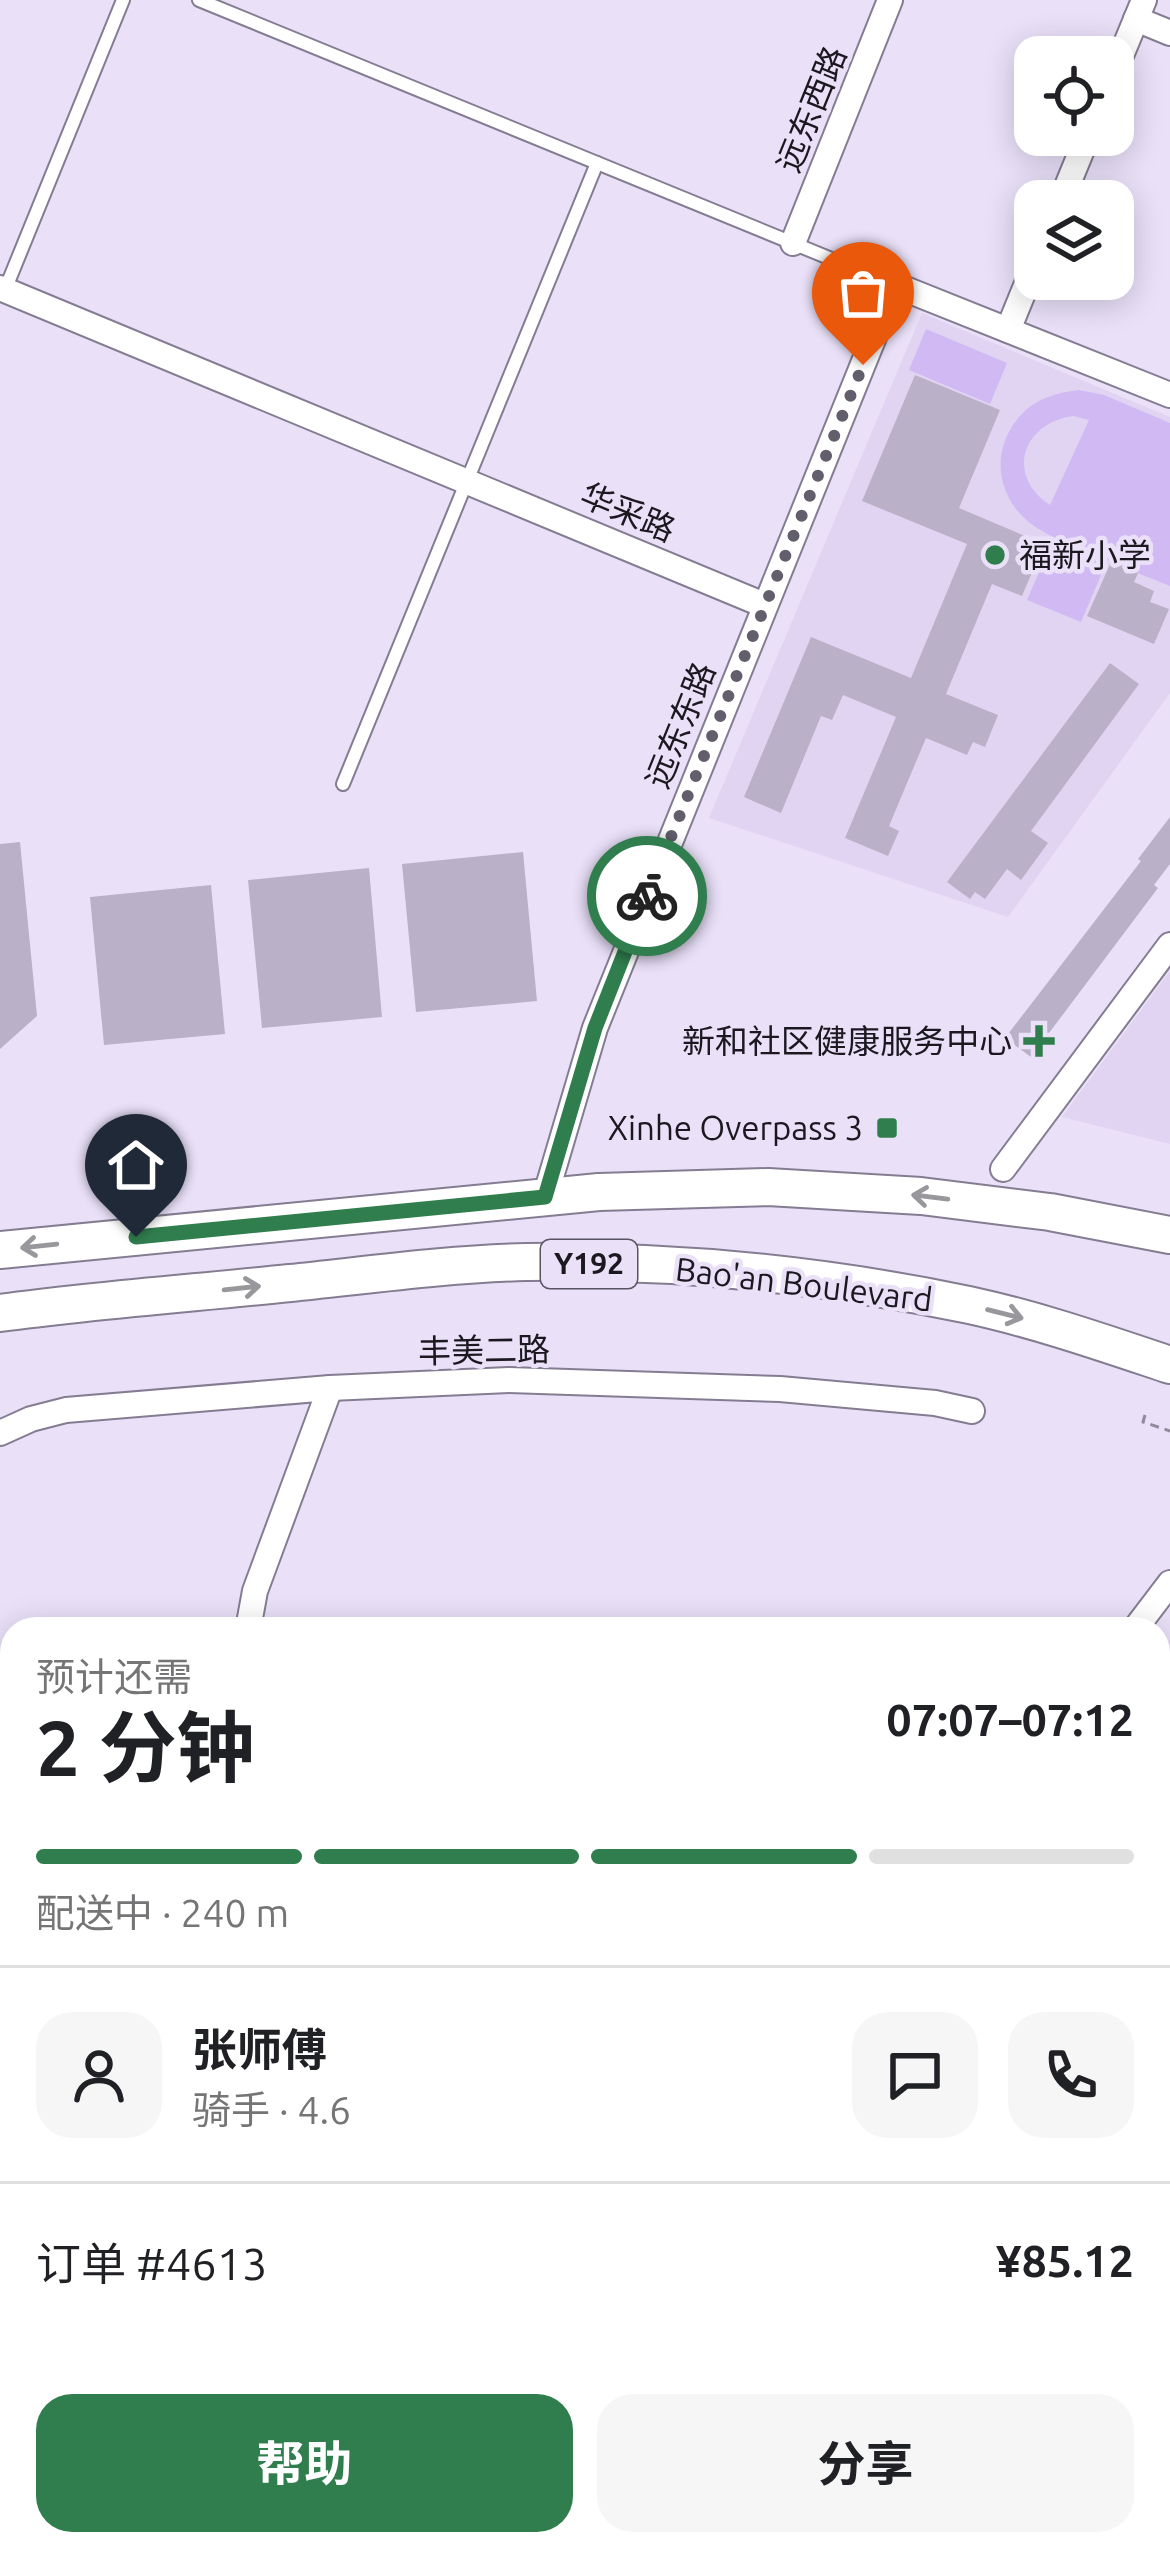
<!DOCTYPE html>
<html lang="zh">
<head>
<meta charset="utf-8">
<style>
	:root { --surface:#fff; --page:#f6f6f6; --text:#202124; --muted:#757577; --line:#e0e0e0; --accent:#307e4e }
	body { margin:0; font-family:Ubuntu,"Noto Sans SC",sans-serif; background:var(--page); color:var(--text); height:100vh; display:flex; flex-direction:column; font-size:45px; white-space:nowrap }
	* { box-sizing:border-box; margin:0 }
	p { font-size:39px; color:var(--muted) }
	.icon { flex:none; width:66px; height:66px; fill:none; stroke:currentColor; stroke-width:2; stroke-linecap:round; stroke-linejoin:round }
	.map { position:relative; flex:1; overflow:hidden }
	.details { position:absolute; left:0px; top:1617px; width:1170px; height:939px; display:flex; flex-direction:column; background:var(--surface); border-radius:36px 36px 0 0; box-shadow:0 6px 30px #0003 }
	.details>* { flex:none }
	.controls { position:absolute; left:1014px; top:36px; display:grid; gap:24px }
	.controls a { display:grid; place-items:center; width:120px; height:120px; border-radius:24px; background:var(--surface); box-shadow:0 6px 30px #0003; font-size:60px }
	.pin { position:absolute; display:grid; place-items:center; width:102px; height:102px; color:#fff; margin:-123px -51px; border-radius:50% 50% 50% 0; rotate:-45deg; box-shadow:0 0 12px #0007 }
	.pin .icon { rotate:45deg }
	.courier { position:absolute; display:grid; place-items:center; width:120px; height:120px; margin:-60px; border:9px solid #307e4e; border-radius:50%; background:#fff; color:#222; box-shadow:0 3px 15px #0007 }
	.head em { font-style:normal; font-weight:700 }
	.head div { display:flex; flex-direction:column-reverse }
	.head { display:flex; align-items:center; justify-content:space-between; height:204px; padding:0 36px }
	h1 { font-size:78px; font-weight:700; line-height:90px }
	.bar { display:grid; grid-template-columns:repeat(4,1fr); gap:18px 12px; align-content:center; height:144px; padding:0 36px }
	.bar i { height:15px; border-radius:9px; background:var(--line) }
	.bar .on { background:var(--accent) }
	.bar p { grid-column:span 4 }
	.line { display:flex; align-items:center; gap:30px; padding:0 36px; border-top:3px solid var(--line) }
	.line div { flex:1 }
	.round { display:grid; place-items:center; flex:none; width:126px; height:126px; border-radius:36px; background:var(--page) }
	.cta { display:flex; gap:24px; margin-top:auto; padding:24px 36px }
	.cta a { flex:1; height:138px; border-radius:36px; background:var(--accent); color:#fff; font-size:48px; font-weight:700; line-height:138px; text-align:center }
	.cta a+a { background:var(--page); color:var(--text) }
	.map>svg:first-child { display:block }
</style>
</head>
<body>
<div class="map">
<svg width="1170" height="2555" viewBox="0 0 1170 2555">
	<rect width="100%" height="100%" fill="#eae1f9"/>
	<g fill="#e0d4f2">
		<path d="M922,313L1170,417V693L1008,917L709,818Z"/>
		<path d="M1170,971V1144L1062,1117Z"/>
	</g>
	<g fill="#d1b9f4" fill-rule="evenodd">
		<path d="M926,329L1007,363L990,404L909,370Z"/>
		<path d="M1079,390L1104,395L1170,423V586C1144,576 1119,565 1093,554C1055,538 1015,526 1003,483C999,468 1000,452 1006,438C1021,405 1045,394 1079,390ZM1073,416L1089,420L1050,505C1005,476 1022,423 1073,416Z"/>
		<path d="M1053,540L1106,563L1081,622L1027,600Z"/>
	</g>
	<g fill="#bab1c8">
		<path d="M915,375L1000,410L959,508L1044,544L1022,596L992,584L946,694L998,715L985,747L973,742L967,755L926,738L889,826L899,831L888,856L845,838L896,717L843,695L832,720L821,716L781,813L744,797L811,637L911,678L967,544L862,501Z"/>
		<path d="M1111,562L1138,573L1134,582L1154,591L1150,602L1169,609L1154,644L1087,616Z"/>
		<path d="M1110,663L1139,684L1031,831L1048,843L1021,880L1007,869L985,899L975,892L970,899L947,882Z"/>
		<path d="M1170,817V864L1154,885L1158,888L1031,1057L1005,1038L1141,861L1138,859Z"/>
		<path d="M20,842L37,1016L0,1049V844Z"/>
		<path d="M523,852L537,1001L416,1012L402,864Z"/>
		<path d="M369,868L382,1017L262,1028L248,880Z"/>
		<path d="M211,885L225,1034L104,1045L90,897Z"/>
	</g>
	<g fill="none" stroke-linecap="round" stroke-linejoin="round">
		<g stroke="#847c91" stroke-width="16">
			<g id="lane">
				<path d="M199,0L895,285"/>
				<path d="M5,290L123,0"/>
				<path d="M343,784L597,163"/>
				<path d="M0,2341H12"/>
				<path d="M757,2544L761,2555"/>
			</g>
		</g>
		<g stroke="#847c91" stroke-width="28">
			<g id="street">
				<path d="M1136,19L1170,33"/>
				<path d="M1113,75L1144,0"/>
				<path d="M1061,201L1088,135"/>
				<path d="M793,243L890,0"/>
				<path d="M0,288L764,605"/>
				<path d="M1008,330L1035,264"/>
				<path d="M1003,1169L1170,945"/>
				<path d="M545,1197L595,1028L895,285L1170,395"/>
				<path d="M0,1433L31,1419L66,1410L330,1388L509,1380L780,1389L935,1403L972,1411"/>
				<path d="M248,1629L255,1591L330,1388"/>
				<path d="M1135,1629L1170,1583"/>
				<path d="M0,1706H12"/>
				<path d="M1158,2149L1170,2156"/>
				<path d="M194,2555L195,2544"/>
			</g>
		</g>
		<g stroke="#847c91" stroke-width="38">
			<g id="secondary">
				<path d="M1158,1784L1170,1764"/>
				<path d="M0,2015H12"/>
				<path d="M919,2544L923,2555"/>
			</g>
		</g>
		<g stroke="#847c91" stroke-width="40">
			<g id="primary">
				<path d="M0,1250L599,1192L768,1187L921,1196L1050,1212L1170,1235"/>
				<path d="M0,1313C96,1300 193,1293 290,1283C368,1275 447,1264 526,1262C673,1260 825,1275 969,1305C1038,1320 1104,1343 1170,1365"/>
			</g>
		</g>
		<path stroke="#908a9b" stroke-width="3" stroke-dasharray="9 6" stroke-linecap="butt" d="M1145,1415L1143,1422L1170,1431"/>
		<use href="#lane" stroke="#fff" stroke-width="12"/>
		<use href="#street" stroke="#fff" stroke-width="24"/>
		<use href="#secondary" stroke="#fff" stroke-width="33"/>
		<use href="#primary" stroke="#fff" stroke-width="36"/>
	</g>
	<defs><path id="oneway-shaft" d="M-6 0H5M1.5-3L5.5 0L1.5 3" fill="none" stroke-width="1.6" stroke-linecap="round" stroke-linejoin="round" transform="scale(3)"/></defs>
	<g stroke="#98979b">
		<use href="#oneway-shaft" transform="translate(930 1197) rotate(-173)"/>
		<use href="#oneway-shaft" transform="translate(39 1246) rotate(174)"/>
		<use href="#oneway-shaft" transform="translate(242 1288) rotate(-6)"/>
		<use href="#oneway-shaft" transform="translate(1005 1314) rotate(14)"/>
	</g>
	<g fill="none" stroke-linecap="round" stroke-linejoin="round">
		<path stroke="#635e6c" stroke-width="12" stroke-dasharray="0 21.6" d="M647,896L863,365"/>
		<path stroke="#307e4e" stroke-width="15" d="M136,1237L545,1197L595,1028L647,896"/>
	</g>
	<g fill="#307e4e" stroke="#eae1f9" stroke-width="4.5">
		<circle cx="995" cy="555" r="12"/>
		<path d="M1033 1023h12v12h12v12h-12v12h-12v-12h-12v-12h12z"/>
		<rect x="875" y="1116" width="24" height="24" rx="6"/>
	</g>
	<g text-anchor="middle" stroke-width="9" stroke-linejoin="round" paint-order="stroke">
		<rect fill="#eae1f9" stroke="#595461" stroke-width="3" x="541" y="1240" width="96" height="48" rx="9"/>
		<g font-size="30" font-weight="bold" fill="#1b1820">
			<text x="589" y="1274">Y192</text>
		</g>
		<g font-size="33" fill="#1b1820" stroke="#eae1f9">
			<text transform="translate(811 109) rotate(-68)" y="12">远东西路</text>
			<text transform="translate(628 512) rotate(23)" y="12">华采路</text>
			<text transform="translate(680 725) rotate(-68)" y="12">远东东路</text>
			<text transform="translate(804 1284) rotate(7)" y="12">Bao'an Boulevard</text>
			<text transform="translate(484 1350) rotate(-1)" y="12">丰美二路</text>
		</g>
		<g font-size="33" fill="#1b1820" stroke="#eae1f9" text-anchor="end">
			<text x="1019" y="567" text-anchor="start">福新小学</text>
			<text x="1012" y="1053">新和社区健康服务中心</text>
			<text x="863" y="1140">Xinhe Overpass 3</text>
		</g>
	</g>
</svg>
<div class="controls">
<a><svg class="icon" aria-label="locate" viewBox="0 0 24 24"><circle cx="12" cy="12" r="6"/><path d="M12 2v4M12 18v4M2 12h4M18 12h4"/></svg></a>
<a><svg class="icon" aria-label="layers" viewBox="0 0 24 24"><path d="M12 4l9 5-9 5-9-5zM3 14l9 5 9-5"/></svg></a>
</div>
<div class="pin" style="left:863px;top:365px;background:#ea580c"><svg class="icon" aria-label="bag" viewBox="0 0 24 24"><path d="M5 8h14l-1 12H6zM9 8a3 3 0 0 1 6 0"/></svg></div>
<div class="pin" style="left:136px;top:1237px;background:#1f2937"><svg class="icon" aria-label="home" viewBox="0 0 24 24"><path d="M3 11l9-7 9 7M6 9v11h12V9"/></svg></div>
<div class="courier" style="left:647px;top:896px"><svg class="icon" aria-label="bike" viewBox="0 0 24 24"><circle cx="6" cy="16" r="4"/><circle cx="18" cy="16" r="4"/><path d="M6 16l4-8h5l3 8M10 8l3 8H6M13 5h3"/></svg></div>
<section class="details">
<div class="head"><div><h1>2 分钟</h1><p>预计还需</p></div><em>07:07–07:12</em></div>
<div class="bar"><i class="on"></i><i class="on"></i><i class="on"></i><i></i><p>配送中 · 240 m</p></div>
<div class="line" style="height:216px"><a class="round"><svg class="icon" aria-label="person" viewBox="0 0 24 24"><circle cx="12" cy="8" r="4"/><path d="M4 21q1-7 8-7t8 7"/></svg></a><div><b>张师傅</b><p>骑手 · 4.6</p></div><a class="round"><svg class="icon" aria-label="chat" viewBox="0 0 24 24"><path d="M4 5h16v11H9l-5 4z"/></svg></a><a class="round"><svg class="icon" aria-label="phone" viewBox="0 0 24 24"><path d="M5 4h4l2 5-3 2q2 4 5 5l2-3 5 2v4C11 20 4 13 5 4z"/></svg></a></div>
<div class="line" style="height:156px"><div>订单 #4613</div><b>¥85.12</b></div>
<div class="cta"><a>帮助</a><a>分享</a></div>
</section>
</div>
</body>
</html>
